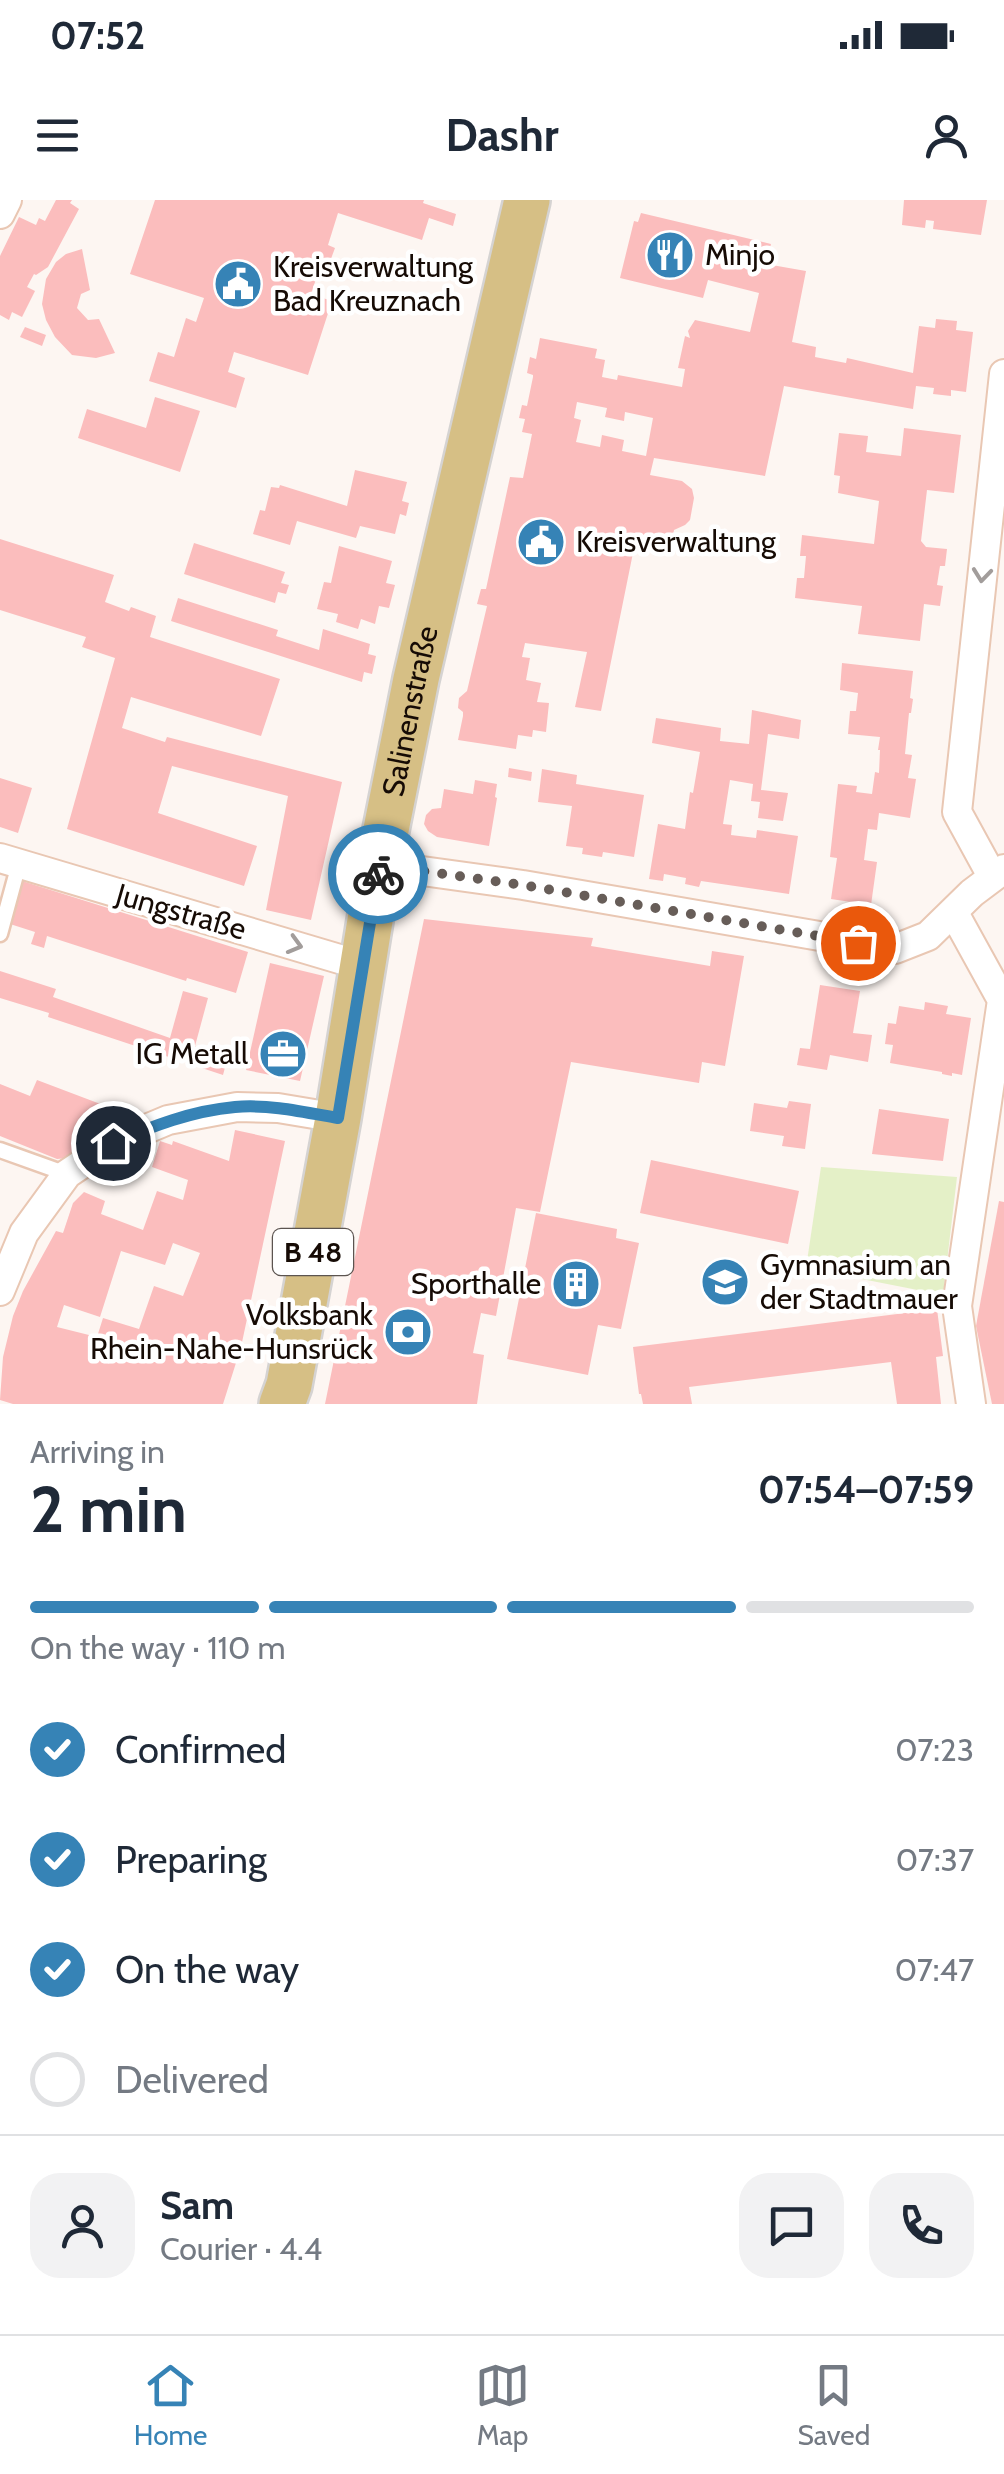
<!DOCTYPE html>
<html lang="en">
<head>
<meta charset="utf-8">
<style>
	:root { --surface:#fff; --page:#f2f2f3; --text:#1f2937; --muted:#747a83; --line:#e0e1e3; --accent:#3683b6 }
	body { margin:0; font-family:Cabin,sans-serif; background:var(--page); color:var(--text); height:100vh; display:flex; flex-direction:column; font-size:38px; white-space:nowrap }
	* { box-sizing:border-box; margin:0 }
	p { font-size:32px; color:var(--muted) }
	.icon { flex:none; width:55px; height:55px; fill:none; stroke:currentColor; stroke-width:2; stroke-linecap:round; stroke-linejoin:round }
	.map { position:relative; height:1204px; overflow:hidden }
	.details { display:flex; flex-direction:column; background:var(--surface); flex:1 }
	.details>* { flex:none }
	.pin { position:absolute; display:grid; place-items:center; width:85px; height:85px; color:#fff; margin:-42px; border:5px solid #fff; border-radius:50%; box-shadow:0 2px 10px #0007 }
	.courier { position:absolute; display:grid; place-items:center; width:100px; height:100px; margin:-50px; border:8px solid #3683b6; border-radius:50%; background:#fff; color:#222; box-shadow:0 2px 12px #0007 }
	.summary em { font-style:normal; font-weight:700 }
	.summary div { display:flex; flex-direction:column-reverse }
	.summary { display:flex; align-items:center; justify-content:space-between; height:170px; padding:0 30px }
	h1 { font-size:65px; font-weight:700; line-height:75px }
	.bar { display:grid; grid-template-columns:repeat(4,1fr); gap:15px 10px; align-content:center; height:120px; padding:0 30px }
	.bar i { height:12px; border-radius:8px; background:var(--line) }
	.bar .active { background:var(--accent) }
	.bar p { grid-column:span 4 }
	.line { display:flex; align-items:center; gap:25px; padding:0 30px; border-top:2px solid var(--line) }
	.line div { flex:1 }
	.round { display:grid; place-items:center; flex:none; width:105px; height:105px; border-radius:30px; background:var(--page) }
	ol { padding:0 30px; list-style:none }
	li { display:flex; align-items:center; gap:30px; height:110px }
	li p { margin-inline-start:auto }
	li .icon { padding:10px; border-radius:50%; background:var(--accent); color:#fff; stroke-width:4 }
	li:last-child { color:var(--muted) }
	li i { width:55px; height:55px; border:5px solid var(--line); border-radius:50% }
	.status { display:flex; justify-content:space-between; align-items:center; height:70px; padding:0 50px; background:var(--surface); direction:ltr }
	.status svg { height:28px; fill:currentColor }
	header { display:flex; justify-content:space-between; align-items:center; height:130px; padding:0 30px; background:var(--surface); font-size:45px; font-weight:700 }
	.tab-bar { display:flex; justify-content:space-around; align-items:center; height:140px; border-top:2px solid var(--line); background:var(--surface); font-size:28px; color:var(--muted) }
	.tab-bar a { display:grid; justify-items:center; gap:5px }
	.tab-bar .active { color:var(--accent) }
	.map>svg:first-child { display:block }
</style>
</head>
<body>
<div class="status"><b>07:52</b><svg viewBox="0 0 49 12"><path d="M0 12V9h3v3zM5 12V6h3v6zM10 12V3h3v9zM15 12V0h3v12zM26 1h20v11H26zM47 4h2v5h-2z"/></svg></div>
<header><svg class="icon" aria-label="menu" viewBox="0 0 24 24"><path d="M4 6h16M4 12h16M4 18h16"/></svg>Dashr<svg class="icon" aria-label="person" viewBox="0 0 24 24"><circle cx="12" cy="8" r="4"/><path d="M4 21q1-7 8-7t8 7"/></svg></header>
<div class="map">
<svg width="1004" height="1204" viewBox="0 0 1004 1204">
	<rect width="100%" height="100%" fill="#fdf6f2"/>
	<path fill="#e4f0c7" d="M821,967L957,977L943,1095L806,1068Z"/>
	<g fill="#fbbdbd" fill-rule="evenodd">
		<path d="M56,0H72L70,3L79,9L48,67L36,75L34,74L27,87L35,91L22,117L12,112L9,120L0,115V56L19,17L36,25L39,18L45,21Z"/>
		<path d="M155,0H424L423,3L456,14L453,26L429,18L422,40L338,13L328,45L335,48L329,64L322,61L311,94L332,101L308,175L234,152L228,172L245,178L236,208L149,181L158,152L174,157L186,118L196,122L204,98L130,74Z"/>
		<path d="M904,0H987L981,35L933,29L934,21L926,20L925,28L902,25Z"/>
		<path d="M641,13L771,44L766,64L806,71L792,142L816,147L815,157L846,163L847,158L913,173L919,126L935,128L936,119L957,121L956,130L973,132L966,192L951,190V196L933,194L934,188L916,186L913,209L784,186L765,276L654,258L650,275L682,281L692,289L694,298L690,320L685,325L674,330L670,350L635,343L601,511L575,507L587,452L525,443L522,457L530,458L526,480L541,483L537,502L549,503L546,532L533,530L532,537L518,535L516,549L458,540L463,516V512L458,508L459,498L467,491L487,406L477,404L481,389H486L510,277L523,278L532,234L522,232L525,219L519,218L522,205L527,206L533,177V175L527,173L530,157L536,159L540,138L597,149L595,158L605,160L602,177L617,180L618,175L682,187L685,169L678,168L685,136L690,138L688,131L695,120L750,132L759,93L708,80L703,98L620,78L634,21L638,22ZM577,202L607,208L605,217L624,221L625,212L653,218L646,256L622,251L624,240L602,235L600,247L576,242L581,220L574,218Z"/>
		<path d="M82,49L90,90L81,94L77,108L88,120L99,119L115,153L96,158L72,155L55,137L46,120L42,104L46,79L56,62L66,54Z"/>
		<path d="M25,127L46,135L42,146L20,137Z"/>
		<path d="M155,197L200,211L180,272L78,238L87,209L146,228Z"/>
		<path d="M904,228L961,235L954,293L927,290L921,341L926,347L947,349L945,366H940L937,385L943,386L940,406L924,404L920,441L858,434L862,406L795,398L797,378H804L806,356H800L802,335L874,344L879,301L838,293L840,276L834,275L839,233L868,236L866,252L901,256Z"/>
		<path d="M355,270L407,282L402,301L409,303L406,316L400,314L395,334L360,326L356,338L297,321L290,345L253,334L260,310L265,311L271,287L279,288L280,285L347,306Z"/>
		<path d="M0,339L114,375L105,402L129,411L131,407L156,416L150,437L280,479L261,536L131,497L122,528L165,542L167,537L342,582L311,720L266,710L288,596L172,566L158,613L257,646L244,686L67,629L115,458L82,447L86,437L0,410Z"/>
		<path d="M194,343L285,372L281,383L289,385L286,394L278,392L275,403L184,374Z"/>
		<path d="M339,346L392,361L386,383L395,385L389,408L379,406L375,424L361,419L358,429L336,422L338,414L317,409L324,382L331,383Z"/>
		<path d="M178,398L278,430L276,436L319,450L323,429L370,444L368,454L376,456L372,474L364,472L362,482L171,421Z"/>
		<path d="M842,463L913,471L910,498L913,499L911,513H909L905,554L912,555L908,578L916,579L910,618L879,613L877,630L868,629L864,660L877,662L871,705L831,699L837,658L830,657L838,584L857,586L856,592L872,594L875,572L879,573L880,550H878L880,537L848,534L850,511H856L858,493L840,490Z"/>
		<path d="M752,510L801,520L799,539L768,534L761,590L788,593L783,621L758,618L760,602L751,601L753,584L730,580L723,624L732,625L731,635L756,638L757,630L798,636L789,694L701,681L699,687L685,684L686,678L664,674L663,681L649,679L658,624L685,629L690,592L693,593L700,552L652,543L656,518L721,528L720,541L749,544Z"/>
		<path d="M509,568L532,572L531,581L508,577Z"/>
		<path d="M542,569L577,575L576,584L644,595L634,657L603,652L602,657L582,654L583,648L566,646L572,606L538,602Z"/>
		<path d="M0,578L32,588L18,633L0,627Z"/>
		<path d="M475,580L497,584L495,597L497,598L489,646L437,637L428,631L424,624L426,615L432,609L441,608L444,589L473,594Z"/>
		<path d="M22,681L248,752L236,793L187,778L186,781L47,736L44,748L31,744L35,732L10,724Z"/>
		<path d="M424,719L593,738L591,746L710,766L712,751L744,756L725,866L702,862L699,883L571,862L540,1012L516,1008L496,1116L481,1113L473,1153L484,1155L477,1204H325Z"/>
		<path d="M270,763L324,776L300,881L246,870Z"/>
		<path d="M0,771L56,789L53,797L170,838L183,791L208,798L195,846L228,856L223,875L48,817L49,813L0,798Z"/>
		<path d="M820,785L860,791L853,833L872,835L868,862L830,855L827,870L797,865L800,848L810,849Z"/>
		<path d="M925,802L948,806L946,814L971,818L962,875L952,873V876L942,874V872L890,863L893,845L885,844L888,823L896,824L899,806L924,810Z"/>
		<path d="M37,880L103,905L89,936L68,958L57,959L0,936V884L30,896Z"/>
		<path d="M789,901L811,904L805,949L782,946L784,936L750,931L754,903L787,908Z"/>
		<path d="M879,909L949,919L943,961L872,954Z"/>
		<path d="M235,930L285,941L241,1147L223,1204H13L0,1200L3,1157L13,1116L23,1091L56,1031L63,1033L73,1003L84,992L105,1001L101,1014L143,1030L157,991L183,1000L188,980L152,967L160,941L172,945L173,941L229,961ZM173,1043L200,1053L183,1096L154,1086L139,1129L103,1118L97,1137L57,1127L64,1105L100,1117L121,1051L165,1065Z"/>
		<path d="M651,960L799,991L788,1044L640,1013Z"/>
		<path d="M999,1001L1004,1002V1204H992L976,1126Z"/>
		<path d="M536,1013L617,1029L616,1038L639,1043L621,1129L598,1125L588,1175L507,1159Z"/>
		<path d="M937,1109L943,1156L936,1157L941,1204H897L891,1162L689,1187L692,1204H643L641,1194H639L633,1147Z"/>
	</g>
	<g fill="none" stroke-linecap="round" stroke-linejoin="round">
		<g stroke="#e9c7b3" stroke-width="19">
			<g id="service">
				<path d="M0,734L19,664"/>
				<path d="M0,950L67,974"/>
			</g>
		</g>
		<g stroke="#e9c7b3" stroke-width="32">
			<g id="minor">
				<path d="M0,14L7,0"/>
				<path d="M0,658L363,766"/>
				<path d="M379,665L523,685L895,749L928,736L972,693L1004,669"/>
				<path d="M992,676L957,612L1004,174"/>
				<path d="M954,713L1002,800L957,1106L971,1204"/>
				<path d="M0,1091L24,1033L67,974L113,943L168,920L237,907L278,908L338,918"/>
			</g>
		</g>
		<g stroke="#d5d3d2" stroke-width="50">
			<g id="primary">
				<path id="s1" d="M282,1204L289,1185L338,918L379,665L416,479L527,0"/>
			</g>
		</g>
		<use href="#service" stroke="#fff" stroke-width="14"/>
		<use href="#minor" stroke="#fff" stroke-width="28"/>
		<use href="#primary" stroke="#d6bf85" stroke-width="45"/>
	</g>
	<defs><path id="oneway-chevron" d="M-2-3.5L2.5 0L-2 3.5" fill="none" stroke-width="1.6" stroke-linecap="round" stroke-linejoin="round" transform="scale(2.5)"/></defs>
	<g stroke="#a29d9b">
		<use href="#oneway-chevron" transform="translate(982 375) rotate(96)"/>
		<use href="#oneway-chevron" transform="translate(295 745) rotate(16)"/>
	</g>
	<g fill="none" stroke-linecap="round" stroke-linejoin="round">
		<path stroke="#675d58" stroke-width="10" stroke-dasharray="0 18" d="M378,674L380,665L523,685L858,743"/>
		<path stroke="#3683b6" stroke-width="12" d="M113,943C153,926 191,911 235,907C269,904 304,912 338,918L378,674"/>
	</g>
	<defs>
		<g id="restaurant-disc" transform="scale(2.5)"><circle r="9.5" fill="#3683b6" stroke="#fff"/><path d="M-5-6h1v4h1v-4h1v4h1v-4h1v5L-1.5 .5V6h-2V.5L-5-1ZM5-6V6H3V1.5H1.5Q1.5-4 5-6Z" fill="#fff"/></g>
		<g id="civic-disc" transform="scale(2.5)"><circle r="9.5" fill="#3683b6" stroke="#fff"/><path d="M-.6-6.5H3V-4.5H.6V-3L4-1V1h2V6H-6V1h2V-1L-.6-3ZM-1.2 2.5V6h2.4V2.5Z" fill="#fff"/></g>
		<g id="office-disc" transform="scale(2.5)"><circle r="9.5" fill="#3683b6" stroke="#fff"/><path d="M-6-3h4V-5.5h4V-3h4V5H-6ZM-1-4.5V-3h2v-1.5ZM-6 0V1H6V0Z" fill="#fff"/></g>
		<g id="school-disc" transform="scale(2.5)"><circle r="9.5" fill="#3683b6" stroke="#fff"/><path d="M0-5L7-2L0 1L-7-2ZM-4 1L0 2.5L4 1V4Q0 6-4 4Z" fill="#fff"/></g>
		<g id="building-disc" transform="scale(2.5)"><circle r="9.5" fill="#3683b6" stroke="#fff"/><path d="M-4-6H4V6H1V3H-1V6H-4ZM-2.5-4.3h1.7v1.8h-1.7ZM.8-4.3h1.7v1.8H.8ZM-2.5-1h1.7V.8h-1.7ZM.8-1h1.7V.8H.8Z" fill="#fff"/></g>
		<g id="bank-disc" transform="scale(2.5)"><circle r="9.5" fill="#3683b6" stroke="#fff"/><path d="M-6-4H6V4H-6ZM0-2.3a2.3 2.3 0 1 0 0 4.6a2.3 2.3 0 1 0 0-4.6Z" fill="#fff"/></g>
	</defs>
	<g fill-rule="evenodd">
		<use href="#restaurant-disc" x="670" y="55"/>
		<use href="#civic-disc" x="238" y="84"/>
		<use href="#civic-disc" x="541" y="342"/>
		<use href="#office-disc" x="283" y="854"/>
		<use href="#school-disc" x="725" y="1082"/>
		<use href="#building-disc" x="576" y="1084"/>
		<use href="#bank-disc" x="408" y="1132"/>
	</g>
	<g text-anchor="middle" stroke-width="9" stroke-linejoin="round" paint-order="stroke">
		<rect fill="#fff" stroke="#5c5450" stroke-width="2.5" x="273" y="1029" width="80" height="46" rx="8"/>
		<g font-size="28" font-weight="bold" fill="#160b05">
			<text x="313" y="1062">B 48</text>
		</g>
		<g font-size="30" fill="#160b05" stroke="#fff" text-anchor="start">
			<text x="705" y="65">Minjo</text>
			<text x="273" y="77">Kreisverwaltung<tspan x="273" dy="34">Bad Kreuznach</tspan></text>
			<text x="576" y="352">Kreisverwaltung</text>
			<text x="248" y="864" text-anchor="end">IG Metall</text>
			<text x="760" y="1075">Gymnasium an<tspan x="760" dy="34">der Stadtmauer</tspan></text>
			<text x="541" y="1094" text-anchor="end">Sporthalle</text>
			<text x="373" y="1125" text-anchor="end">Volksbank<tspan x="373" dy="34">Rhein-Nahe-Hunsrück</tspan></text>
		</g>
		<g font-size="30" fill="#160b05" stroke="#fff">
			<text dy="10" stroke="none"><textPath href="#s1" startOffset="705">Salinenstraße</textPath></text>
			<text transform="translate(181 712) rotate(16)" y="10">Jungstraße</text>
		</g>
	</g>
</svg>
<div class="pin" style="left:858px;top:743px;background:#ea580c"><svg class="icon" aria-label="bag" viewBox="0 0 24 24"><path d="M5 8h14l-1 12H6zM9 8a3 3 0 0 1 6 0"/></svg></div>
<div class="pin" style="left:113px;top:943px;background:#1f2937"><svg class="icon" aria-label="home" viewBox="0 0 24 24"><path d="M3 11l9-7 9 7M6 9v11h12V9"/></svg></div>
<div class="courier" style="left:378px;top:674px"><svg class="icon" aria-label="bike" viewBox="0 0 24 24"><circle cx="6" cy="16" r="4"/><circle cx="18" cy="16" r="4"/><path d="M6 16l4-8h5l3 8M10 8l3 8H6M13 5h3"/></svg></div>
</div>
<section class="details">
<div class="summary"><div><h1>2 min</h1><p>Arriving in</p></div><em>07:54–07:59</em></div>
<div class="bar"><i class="active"></i><i class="active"></i><i class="active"></i><i></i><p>On the way · 110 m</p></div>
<ol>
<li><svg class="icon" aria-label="check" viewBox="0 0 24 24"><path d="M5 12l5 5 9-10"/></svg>Confirmed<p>07:23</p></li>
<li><svg class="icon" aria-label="check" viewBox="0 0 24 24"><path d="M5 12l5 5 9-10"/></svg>Preparing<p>07:37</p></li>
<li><svg class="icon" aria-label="check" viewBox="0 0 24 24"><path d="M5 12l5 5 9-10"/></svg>On the way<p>07:47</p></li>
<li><i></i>Delivered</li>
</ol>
<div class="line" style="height:180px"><a class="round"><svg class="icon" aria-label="person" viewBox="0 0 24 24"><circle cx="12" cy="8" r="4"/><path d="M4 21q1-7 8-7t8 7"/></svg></a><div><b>Sam</b><p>Courier · 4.4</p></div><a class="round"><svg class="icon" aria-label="chat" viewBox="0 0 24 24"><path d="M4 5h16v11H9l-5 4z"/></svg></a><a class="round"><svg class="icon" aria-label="phone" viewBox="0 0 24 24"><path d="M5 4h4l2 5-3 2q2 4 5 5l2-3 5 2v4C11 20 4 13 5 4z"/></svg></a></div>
</section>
<nav class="tab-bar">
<a class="active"><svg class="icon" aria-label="home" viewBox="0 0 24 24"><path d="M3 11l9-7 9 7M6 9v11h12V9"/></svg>Home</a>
<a><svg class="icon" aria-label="map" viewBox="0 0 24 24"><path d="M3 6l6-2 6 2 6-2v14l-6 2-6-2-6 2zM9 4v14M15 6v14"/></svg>Map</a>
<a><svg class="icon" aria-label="saved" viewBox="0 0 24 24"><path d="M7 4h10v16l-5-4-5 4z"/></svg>Saved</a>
</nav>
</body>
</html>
